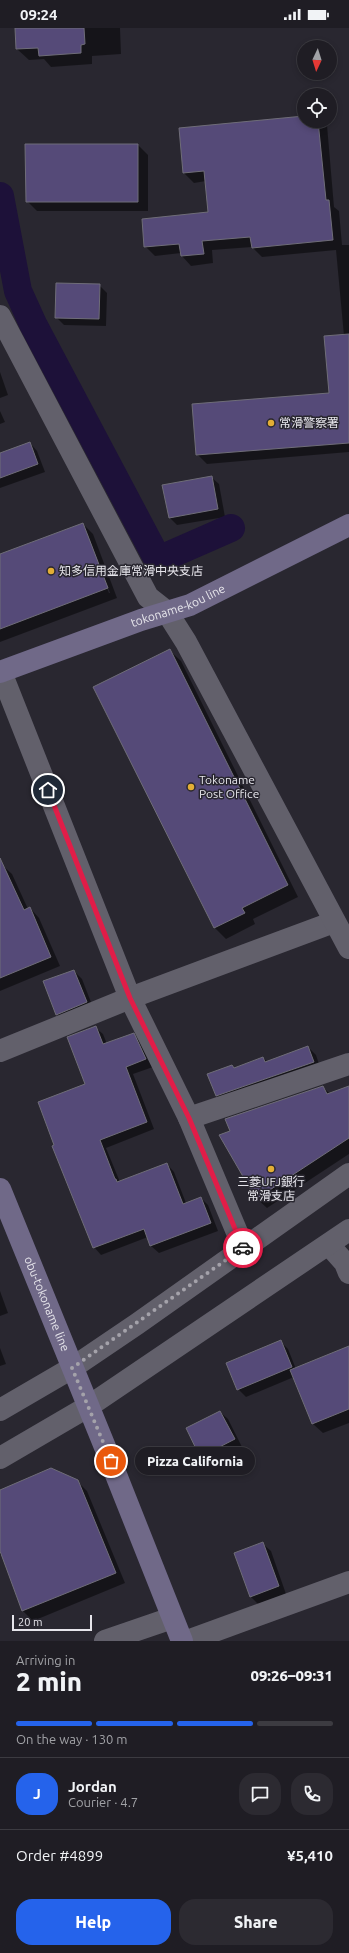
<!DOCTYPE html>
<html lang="en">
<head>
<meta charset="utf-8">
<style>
	:root { --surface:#1f1d24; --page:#2c2a31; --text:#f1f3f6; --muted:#a1a2a6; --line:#3c3b41; --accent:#2563eb }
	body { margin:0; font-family:Ubuntu,"Noto Sans JP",sans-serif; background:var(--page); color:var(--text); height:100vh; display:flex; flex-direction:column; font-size:15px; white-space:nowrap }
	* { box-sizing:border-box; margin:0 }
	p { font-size:13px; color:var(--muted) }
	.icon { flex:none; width:22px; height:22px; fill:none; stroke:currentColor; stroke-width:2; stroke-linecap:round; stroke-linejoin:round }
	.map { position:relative; height:1613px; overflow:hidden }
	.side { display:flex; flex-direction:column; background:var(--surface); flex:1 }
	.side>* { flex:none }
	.needle { width:26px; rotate:184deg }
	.controls { position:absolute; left:297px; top:12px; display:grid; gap:8px }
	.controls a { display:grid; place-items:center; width:40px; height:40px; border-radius:50%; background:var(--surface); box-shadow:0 2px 6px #0003,0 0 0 1px var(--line); font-size:20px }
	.scale { position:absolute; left:12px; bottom:10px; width:80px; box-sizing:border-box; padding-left:4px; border:2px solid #e6e5eb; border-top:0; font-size:11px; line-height:14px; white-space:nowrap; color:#e6e5eb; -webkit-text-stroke:3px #292730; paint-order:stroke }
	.pin { position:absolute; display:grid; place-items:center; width:34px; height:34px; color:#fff; margin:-17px; border:2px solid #fff; border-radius:50%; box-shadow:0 1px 4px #0007 }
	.courier { position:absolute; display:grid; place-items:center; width:40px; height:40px; margin:-20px; border:3px solid #e11d48; border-radius:50%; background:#fff; color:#222; box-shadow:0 1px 5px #0007 }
	.bubble { position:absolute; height:28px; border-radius:14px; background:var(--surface); box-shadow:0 2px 6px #0003,0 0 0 1px var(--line); font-size:13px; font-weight:800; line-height:28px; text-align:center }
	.head em { font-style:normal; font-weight:800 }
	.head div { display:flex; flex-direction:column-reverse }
	.head { display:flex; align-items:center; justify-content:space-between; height:68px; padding:0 16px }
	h1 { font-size:26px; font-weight:800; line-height:30px }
	.bar { display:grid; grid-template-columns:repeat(4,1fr); gap:6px 4px; align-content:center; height:48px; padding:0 16px }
	.bar i { height:5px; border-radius:3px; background:var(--line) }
	.bar .selected { background:var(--accent) }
	.bar p { grid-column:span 4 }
	.line { display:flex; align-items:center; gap:10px; padding:0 16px; border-top:1px solid var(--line) }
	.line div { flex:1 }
	.round { display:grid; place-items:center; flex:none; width:42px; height:42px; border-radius:16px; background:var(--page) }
	.button { display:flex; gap:8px; margin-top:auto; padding:8px 16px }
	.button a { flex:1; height:46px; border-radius:16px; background:var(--accent); color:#fff; font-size:16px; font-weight:800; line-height:46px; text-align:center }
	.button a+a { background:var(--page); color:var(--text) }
	.status { display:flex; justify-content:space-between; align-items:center; height:28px; padding:0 20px; background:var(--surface); direction:ltr }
	.status svg { height:11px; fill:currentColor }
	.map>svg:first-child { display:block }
</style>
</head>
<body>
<div class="status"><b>09:24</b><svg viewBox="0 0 49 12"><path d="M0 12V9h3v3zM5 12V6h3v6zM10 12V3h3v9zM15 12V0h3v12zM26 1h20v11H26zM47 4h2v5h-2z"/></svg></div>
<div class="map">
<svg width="349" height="1613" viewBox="0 0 349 1613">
	<rect width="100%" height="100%" fill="#292730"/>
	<g fill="#0007" fill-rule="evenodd">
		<path d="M16,0H120L121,26L92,28V36L51,39L44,31L29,32L17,21Z"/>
		<path d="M304,89V93H322L327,97L334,179L339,183L342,217H349V424L207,436L197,426L330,366L344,308L336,222L262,229L252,219L212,222L213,235L191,238L182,228L181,225L155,228L145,218L210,185L206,153L194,155L184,145L180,101Z"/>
		<path d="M138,117L148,127V183H37L27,173Z"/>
		<path d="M99,257L107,265L106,298L64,297L56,289Z"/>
		<path d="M0,344L8,367L0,370Z"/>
		<path d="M0,383L5,394L0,396Z"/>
		<path d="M30,415L37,423L45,444L0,460V427Z"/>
		<path d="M211,449L219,456L225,489L177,497L170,490Z"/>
		<path d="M83,496L93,506L117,570L0,614V527ZM86,507H88L110,565H109Z"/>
		<path d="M169,622L181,633L298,869L253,891L255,896L226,911L214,899Z"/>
		<path d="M2,837L12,846L28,881L30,880L39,890L60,938L0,963V838Z"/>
		<path d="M74,943L82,951L94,982L64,994L57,986Z"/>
		<path d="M95,999L103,1006L107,1016L133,1007L141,1014L153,1039L133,1046L154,1101L106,1120L120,1154L167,1136L174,1144L186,1175L201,1170L208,1177L218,1203L159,1225L151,1218L148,1209L101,1227L94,1219L86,1056Z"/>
		<path d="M308,1019L316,1027L321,1042L224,1075L216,1067L232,1038L235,1041L263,1030L268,1034Z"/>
		<path d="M323,1059L330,1066L349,1059V1126L267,1180L257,1171L221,1108Z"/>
		<path d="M0,1263L8,1285L0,1288Z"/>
		<path d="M280,1313L288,1321L296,1341L349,1323V1395L323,1405L313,1396L294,1349L246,1369L238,1361L227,1335Z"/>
		<path d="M0,1320L6,1336L0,1338Z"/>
		<path d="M220,1384L228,1391L242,1419L209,1436L201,1428Z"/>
		<path d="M77,1453L87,1463L125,1555L33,1593L23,1583L2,1526L0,1527V1463Z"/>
		<path d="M263,1516L271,1523L286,1566L258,1576L250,1568Z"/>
	</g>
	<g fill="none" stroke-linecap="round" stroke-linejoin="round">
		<path stroke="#1d1139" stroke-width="28" d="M0,168L18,263L33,296L158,532L231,500"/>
	</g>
	<g fill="#554a78" stroke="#6f6d78">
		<path d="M15,0H84L85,16L81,17V25L39,28L38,20L16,21Z"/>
		<path d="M304,88V93H318L326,172H329L333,212L252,220L250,209L202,213L204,226L181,228L179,216L144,219L142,191L208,184L204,143L183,145L179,100Z"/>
		<path d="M25,116H138V174H26Z"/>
		<path d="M56,255L100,256L99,291L55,290Z"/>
		<path d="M349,306V415L196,427L192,376L329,365L324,308Z"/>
		<path d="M30,414L38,436L0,450V425Z"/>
		<path d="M212,448L218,481L169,490L162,457Z"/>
		<path d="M83,495L108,560L0,601V526Z"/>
		<path d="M170,621L288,857L242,880L245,885L214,900L93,659Z"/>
		<path d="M0,830L24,882L30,879L51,929L0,950Z"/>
		<path d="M74,942L87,974L56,987L43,953Z"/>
		<path d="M96,998L103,1016L134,1005L146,1031L126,1039L147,1094L100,1112L115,1151H116L117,1154L167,1135L183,1176L201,1169L211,1195L150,1218L144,1201L93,1220L52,1118L54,1117L38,1074L85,1056L67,1009Z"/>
		<path d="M308,1018L314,1034L216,1068L207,1046L232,1037L234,1040L263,1029L265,1034Z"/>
		<path d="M323,1058L327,1066L349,1058V1110L256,1171L219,1107L230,1103L225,1091Z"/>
		<path d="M281,1312L292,1339L237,1362L226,1335Z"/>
		<path d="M349,1318V1381L312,1396L290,1342Z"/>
		<path d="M220,1383L235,1411L200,1429L186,1400Z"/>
		<path d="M51,1440L78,1452L116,1545L22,1583L0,1523V1462Z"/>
		<path d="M263,1514L279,1558L250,1569L234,1525Z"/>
	</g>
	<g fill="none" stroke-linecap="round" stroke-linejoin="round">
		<g stroke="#62606b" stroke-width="22">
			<path d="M0,288L148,569L167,584"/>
			<path d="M1,644L130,970L189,1090L244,1221"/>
			<path d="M0,1023L130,970L334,894"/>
			<path d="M189,1090L349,1036"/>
			<path d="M329,1217L345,1235L349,1245"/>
			<path d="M105,1613L172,1590"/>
			<path d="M187,1613L349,1554"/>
		</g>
		<g stroke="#62606b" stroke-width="22">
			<path d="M167,584L186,614L349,920"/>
			<path d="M0,1382L72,1340L137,1296L349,1146"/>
			<path d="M0,1430L89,1378L349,1202"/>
		</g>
		<g stroke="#706988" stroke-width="22">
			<path id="s1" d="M0,644L141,592L190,577L349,497"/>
			<path id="s2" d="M0,1161L105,1419L182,1613"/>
		</g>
	</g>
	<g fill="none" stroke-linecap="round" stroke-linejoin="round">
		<path stroke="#a4a2aa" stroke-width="4" stroke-dasharray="0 7.2" d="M111,1433L72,1340L243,1220"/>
		<path stroke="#e11d48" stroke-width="5" d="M48,762L130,970L189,1090L243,1220"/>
	</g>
	<g fill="#e3ae35" stroke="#292730" stroke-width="1.5">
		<circle cx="271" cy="395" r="4"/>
		<circle cx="51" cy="543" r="4"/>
		<circle cx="191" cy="759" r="4"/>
		<circle cx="271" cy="1141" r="4"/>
	</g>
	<g text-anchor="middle" stroke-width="3" stroke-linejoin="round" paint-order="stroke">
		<g font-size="12" fill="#e6e5eb" stroke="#292730" text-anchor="start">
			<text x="279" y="399">常滑警察署</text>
			<text x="59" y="547">知多信用金庫常滑中央支店</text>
			<text x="199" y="756">Tokoname<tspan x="199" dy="14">Post Office</tspan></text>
			<text x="271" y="1158" text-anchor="middle">三菱UFJ銀行<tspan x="271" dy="14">常滑支店</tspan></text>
		</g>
		<g font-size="12" fill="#e6e5eb" stroke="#292730">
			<text dy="4" stroke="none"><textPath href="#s1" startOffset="190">tokoname-kou line</textPath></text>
			<text dy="4" stroke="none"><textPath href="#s2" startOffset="124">obu-tokoname line</textPath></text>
		</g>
	</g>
</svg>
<div class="controls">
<a><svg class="needle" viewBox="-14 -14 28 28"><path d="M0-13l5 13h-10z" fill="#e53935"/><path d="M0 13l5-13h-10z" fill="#a1a2a6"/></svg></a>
<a><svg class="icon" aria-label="locate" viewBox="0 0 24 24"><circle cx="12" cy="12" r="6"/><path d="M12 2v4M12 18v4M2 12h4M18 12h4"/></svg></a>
</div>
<div class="scale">20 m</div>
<div class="pin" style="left:111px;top:1433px;background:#ea580c"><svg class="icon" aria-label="bag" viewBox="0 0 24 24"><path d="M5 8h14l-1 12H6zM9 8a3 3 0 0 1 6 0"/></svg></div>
<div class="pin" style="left:48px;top:762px;background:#1f2937"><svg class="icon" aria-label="home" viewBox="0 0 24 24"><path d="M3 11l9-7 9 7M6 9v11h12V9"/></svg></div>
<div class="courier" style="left:243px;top:1220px"><svg class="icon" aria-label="car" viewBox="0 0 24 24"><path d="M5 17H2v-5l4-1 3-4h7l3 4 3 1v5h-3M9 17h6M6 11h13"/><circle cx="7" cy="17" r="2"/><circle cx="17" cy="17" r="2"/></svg></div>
<div class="bubble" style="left:135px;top:1419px;width:120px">Pizza California</div>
</div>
<section class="side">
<div class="head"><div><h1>2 min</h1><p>Arriving in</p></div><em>09:26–09:31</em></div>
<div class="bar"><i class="selected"></i><i class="selected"></i><i class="selected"></i><i></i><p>On the way · 130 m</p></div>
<div class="line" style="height:72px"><b class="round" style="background:var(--accent);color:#fff">J</b><div><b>Jordan</b><p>Courier · 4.7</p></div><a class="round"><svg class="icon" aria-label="chat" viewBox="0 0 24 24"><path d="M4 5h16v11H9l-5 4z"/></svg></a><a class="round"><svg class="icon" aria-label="phone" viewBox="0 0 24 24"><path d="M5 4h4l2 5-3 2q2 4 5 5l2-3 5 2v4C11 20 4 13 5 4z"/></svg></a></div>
<div class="line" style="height:52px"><div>Order #4899</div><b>¥5,410</b></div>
<div class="button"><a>Help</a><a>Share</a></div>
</section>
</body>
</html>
